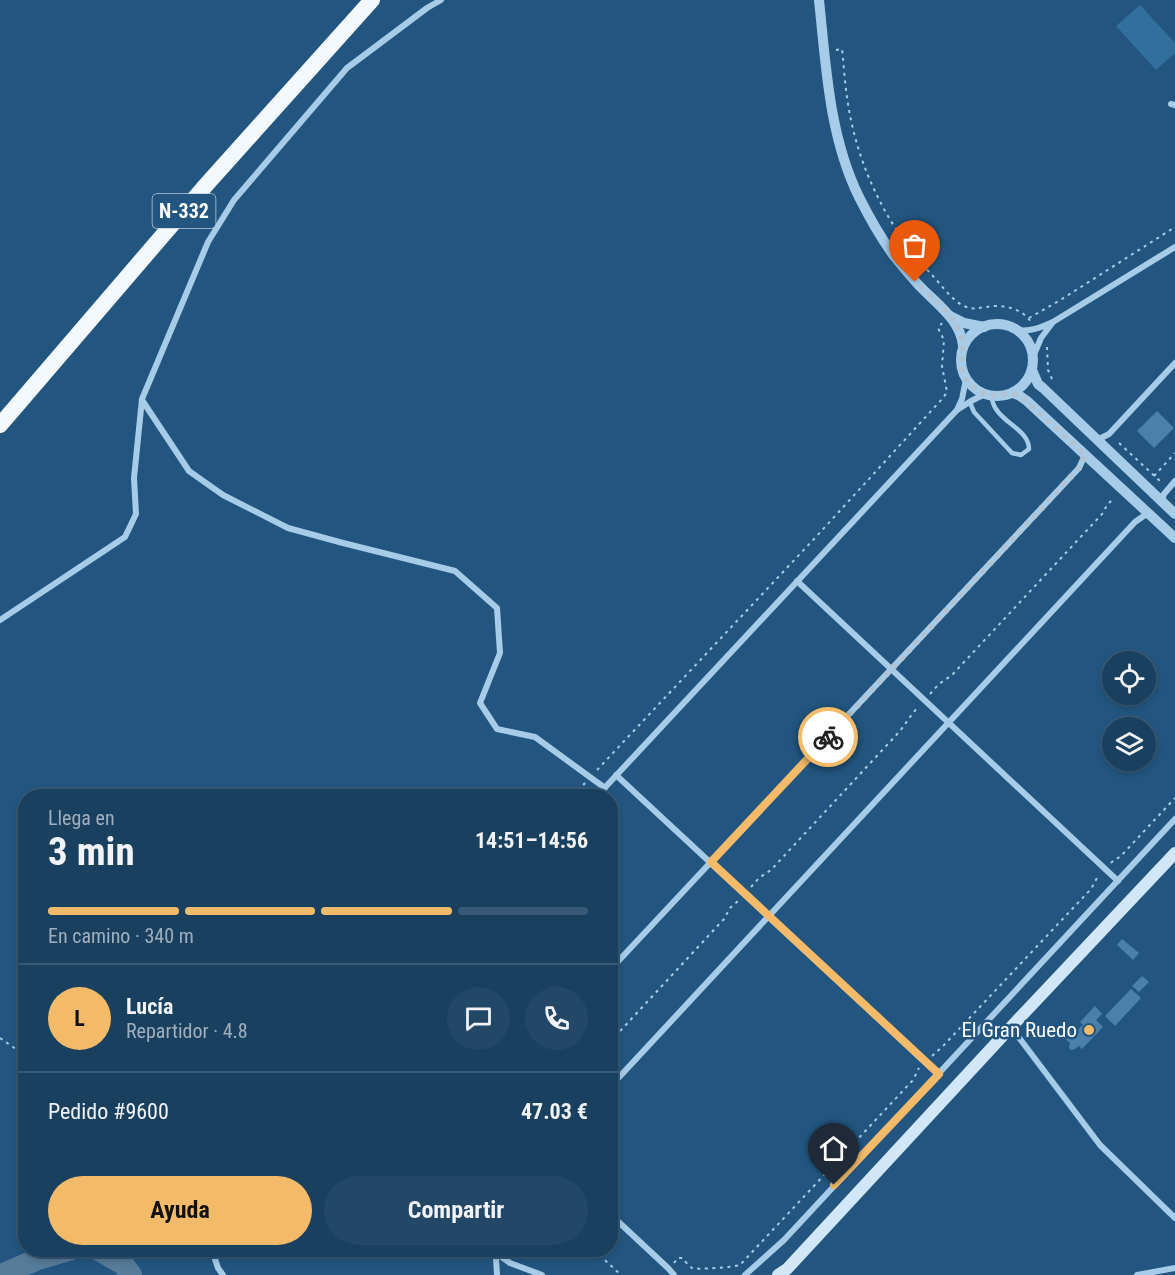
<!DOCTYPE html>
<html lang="es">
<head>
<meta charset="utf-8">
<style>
	:root { --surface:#1a4060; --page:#234766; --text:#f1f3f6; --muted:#9fafbd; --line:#385975; --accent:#f3ba69 }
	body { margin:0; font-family:"Roboto Condensed",sans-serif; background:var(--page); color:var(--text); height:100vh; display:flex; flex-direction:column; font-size:22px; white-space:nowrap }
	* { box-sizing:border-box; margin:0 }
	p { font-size:20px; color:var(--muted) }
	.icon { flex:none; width:33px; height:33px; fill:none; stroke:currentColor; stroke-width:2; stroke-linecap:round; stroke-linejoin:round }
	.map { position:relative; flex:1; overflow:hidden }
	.drawer { position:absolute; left:18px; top:789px; width:600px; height:468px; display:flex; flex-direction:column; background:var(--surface); border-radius:24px; box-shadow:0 3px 9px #0003,0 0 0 2px var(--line) }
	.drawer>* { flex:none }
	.controls { position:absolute; left:1102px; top:651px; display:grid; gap:12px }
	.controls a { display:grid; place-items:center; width:54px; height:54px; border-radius:50%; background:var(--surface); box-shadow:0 3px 9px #0003,0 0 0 2px var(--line); font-size:30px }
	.pin { position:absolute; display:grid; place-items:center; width:51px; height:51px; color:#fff; margin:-62px -26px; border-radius:50% 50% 50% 0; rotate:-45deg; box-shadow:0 0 6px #0007 }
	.pin .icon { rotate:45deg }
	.courier { position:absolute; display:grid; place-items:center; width:60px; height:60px; margin:-30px; border:4px solid #f3ba69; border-radius:50%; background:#fff; color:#222; box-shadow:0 2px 8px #0007 }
	.head em { font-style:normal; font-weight:700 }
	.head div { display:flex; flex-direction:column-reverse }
	.head { display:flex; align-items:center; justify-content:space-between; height:102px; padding:0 30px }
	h1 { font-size:39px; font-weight:700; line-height:45px }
	.bar { display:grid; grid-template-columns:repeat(4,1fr); gap:9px 6px; align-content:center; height:72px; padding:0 30px }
	.bar i { height:8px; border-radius:4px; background:var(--line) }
	.bar .current { background:var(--accent) }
	.bar p { grid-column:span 4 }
	.line { display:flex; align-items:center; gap:15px; padding:0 30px; border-top:2px solid var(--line) }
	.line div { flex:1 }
	.round { display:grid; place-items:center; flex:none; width:63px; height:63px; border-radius:32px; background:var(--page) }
	.action { display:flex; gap:12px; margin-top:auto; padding:12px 30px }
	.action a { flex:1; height:69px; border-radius:36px; background:var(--accent); color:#111; font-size:24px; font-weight:700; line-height:69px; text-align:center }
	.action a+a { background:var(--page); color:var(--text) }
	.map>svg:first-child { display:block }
</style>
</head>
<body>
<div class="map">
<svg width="1175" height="1275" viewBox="0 0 1175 1275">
	<rect width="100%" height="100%" fill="#225680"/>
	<path fill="#326f9c" d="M1140,5L1175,43V53L1156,70L1116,26Z"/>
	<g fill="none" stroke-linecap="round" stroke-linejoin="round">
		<g stroke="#567c9a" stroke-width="22">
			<path d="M99,1250L123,1264L131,1275"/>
			<path d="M1,1275L38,1259L69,1250"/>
		</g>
	</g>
	<g fill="#4a80a9">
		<path d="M1157,411L1174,428L1154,448L1137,431Z"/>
		<path d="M1122,939L1139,953L1133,960L1117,945Z"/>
		<path d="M1142,976L1149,982L1139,992L1132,986Z"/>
		<path d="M1131,989L1141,998L1115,1026L1105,1016Z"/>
		<path d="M1095,1006L1102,1014L1096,1020L1103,1027L1082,1049L1079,1046L1075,1049L1071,1050L1069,1048L1070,1043L1065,1039L1066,1036L1067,1034L1075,1032L1083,1025L1080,1022Z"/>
	</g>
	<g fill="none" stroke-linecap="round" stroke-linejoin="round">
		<g stroke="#a7cce7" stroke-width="2" stroke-dasharray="3 4.5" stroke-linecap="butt">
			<path d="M836,50L842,49C844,67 845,86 848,104C858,167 887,227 931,274C941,284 951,300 964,306C972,310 978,308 986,307C1002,304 1022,308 1031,322"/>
			<path d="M1029,318L1062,299L1175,227"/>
			<path d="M1047,347L1048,370L1052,379"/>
			<path d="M1119,443L1161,482"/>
			<path d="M1154,476L1175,453"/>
			<path d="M930,694L939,684L952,675L1103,513L1107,505L1114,498"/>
			<path d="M597,770L814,539L943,398L947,392L942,366L944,340L938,328L942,323"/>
			<path d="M573,796L585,783"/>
			<path d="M1111,863L1115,859L1120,857L1175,798"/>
			<path d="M751,887L759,878L771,870L900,731C906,723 911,715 918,707"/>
			<path d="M0,1038L26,1056"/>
			<path d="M610,1042L724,919L730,908L739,900"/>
			<path d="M932,1056L944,1045L1091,889L1098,876"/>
			<path d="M594,1250L621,1275"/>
			<path d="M674,1263L678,1258H682C685,1261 689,1266 692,1268C697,1270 734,1267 740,1265L913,1080L919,1068"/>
		</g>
		<path stroke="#a7cce7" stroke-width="4.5" d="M971,401V405L974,412L1012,453L1021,455L1029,449C1029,431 1005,424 996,409C993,405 992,400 991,395"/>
		<g stroke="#a7cce7" stroke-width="6">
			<path d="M1171,104L1175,105"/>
			<path d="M1053,322L1175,247"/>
			<path d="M1018,330C1030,332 1042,327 1053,322L1041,338L1033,357"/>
			<path d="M966,379L962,399L957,410L971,401L985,394"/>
			<path d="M142,400L189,471L223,495L288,528L343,543L455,571L497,608L500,653L480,703L497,729L535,737L605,788"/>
			<path d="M1097,440L1109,434L1175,363"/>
			<path d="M1162,501L1164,494L1175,481"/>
			<path d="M797,581L1118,881"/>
			<path d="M0,620L125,537L136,514L134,478L142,399L208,242L234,200L347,68L427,8L441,0"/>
			<path d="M616,775L938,1074"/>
			<path d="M597,796L957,410"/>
			<path d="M610,970L1079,468L1085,455"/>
			<path d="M1011,1027L1100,1145L1175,1218"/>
			<path d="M610,1087L1135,522L1148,513"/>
			<path d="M610,1214L668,1268L674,1275"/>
			<path d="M212,1250L218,1268L223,1275"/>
			<path d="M491,1250L496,1258L497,1275"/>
			<path d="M492,1250L510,1263L542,1275"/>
			<path d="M745,1275L784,1240L1175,819"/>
			<path d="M1137,1275L1175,1268"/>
		</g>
		<g stroke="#a7cce7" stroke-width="10">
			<path d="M819,0C826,66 829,136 859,197C869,217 881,238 894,256C901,265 908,273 915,281C932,301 961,318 963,346"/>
			<path d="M950,316L964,323L984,327"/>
			<circle cx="997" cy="360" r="36"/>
			<path d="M1032,370L1038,384L1043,388L1175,514"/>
			<path d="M1013,393L1020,396L1027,401L1175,538"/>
		</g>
		<path stroke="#d1e6f6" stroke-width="12" d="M778,1275L787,1269L1011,1027L1175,853"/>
		<path stroke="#f4f9fe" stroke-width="16" d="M0,425L206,185L372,0"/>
	</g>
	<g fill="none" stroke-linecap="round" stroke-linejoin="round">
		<path stroke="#b2c4d3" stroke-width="6" stroke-dasharray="0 10.8" d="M828,737L1079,468L1085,455L1020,396C1007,390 996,400 980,392C974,389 970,385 966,379C957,364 965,354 962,339C956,315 932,298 915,282"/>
		<path stroke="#f3ba69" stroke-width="8" d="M828,737L711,862L939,1074L834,1185"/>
	</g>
	<circle fill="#f3ba69" stroke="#225680" stroke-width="2" cx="1089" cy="1030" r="6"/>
	<g text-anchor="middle" stroke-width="5" stroke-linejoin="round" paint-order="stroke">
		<rect fill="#225680" stroke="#bdccd9" stroke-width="1.5" x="152.5" y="194" width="63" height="34" rx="4.5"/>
		<g font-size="20" font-weight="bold" fill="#fff">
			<text x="184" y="218">N-332</text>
		</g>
		<g font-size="21" fill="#fff" stroke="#225680" text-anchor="end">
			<text x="1077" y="1037">El Gran Ruedo</text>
		</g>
	</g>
</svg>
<div class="controls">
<a><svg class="icon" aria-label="locate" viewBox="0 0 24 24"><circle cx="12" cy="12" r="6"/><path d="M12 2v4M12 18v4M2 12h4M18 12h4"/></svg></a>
<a><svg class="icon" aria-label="layers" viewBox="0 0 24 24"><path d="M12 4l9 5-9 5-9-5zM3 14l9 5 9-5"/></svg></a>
</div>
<div class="pin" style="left:915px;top:282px;background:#ea580c"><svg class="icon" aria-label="bag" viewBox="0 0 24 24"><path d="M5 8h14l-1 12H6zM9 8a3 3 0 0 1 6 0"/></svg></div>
<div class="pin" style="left:834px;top:1185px;background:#1f2937"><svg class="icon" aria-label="home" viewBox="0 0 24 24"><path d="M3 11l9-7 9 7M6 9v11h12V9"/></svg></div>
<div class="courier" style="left:828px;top:737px"><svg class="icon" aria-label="bike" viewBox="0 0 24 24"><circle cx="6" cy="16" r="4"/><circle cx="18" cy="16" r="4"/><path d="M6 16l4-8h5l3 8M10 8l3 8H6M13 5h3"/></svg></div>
<section class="drawer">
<div class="head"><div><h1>3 min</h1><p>Llega en</p></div><em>14:51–14:56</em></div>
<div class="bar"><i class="current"></i><i class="current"></i><i class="current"></i><i></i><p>En camino · 340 m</p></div>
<div class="line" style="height:108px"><b class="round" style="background:var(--accent);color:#111">L</b><div><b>Lucía</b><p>Repartidor · 4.8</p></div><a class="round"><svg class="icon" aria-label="chat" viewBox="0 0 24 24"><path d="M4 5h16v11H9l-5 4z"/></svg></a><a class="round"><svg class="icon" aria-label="phone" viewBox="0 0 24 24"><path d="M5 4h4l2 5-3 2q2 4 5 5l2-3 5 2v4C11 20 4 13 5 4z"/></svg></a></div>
<div class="line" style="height:78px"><div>Pedido #9600</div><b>47.03 €</b></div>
<div class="action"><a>Ayuda</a><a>Compartir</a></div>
</section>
</div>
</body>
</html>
